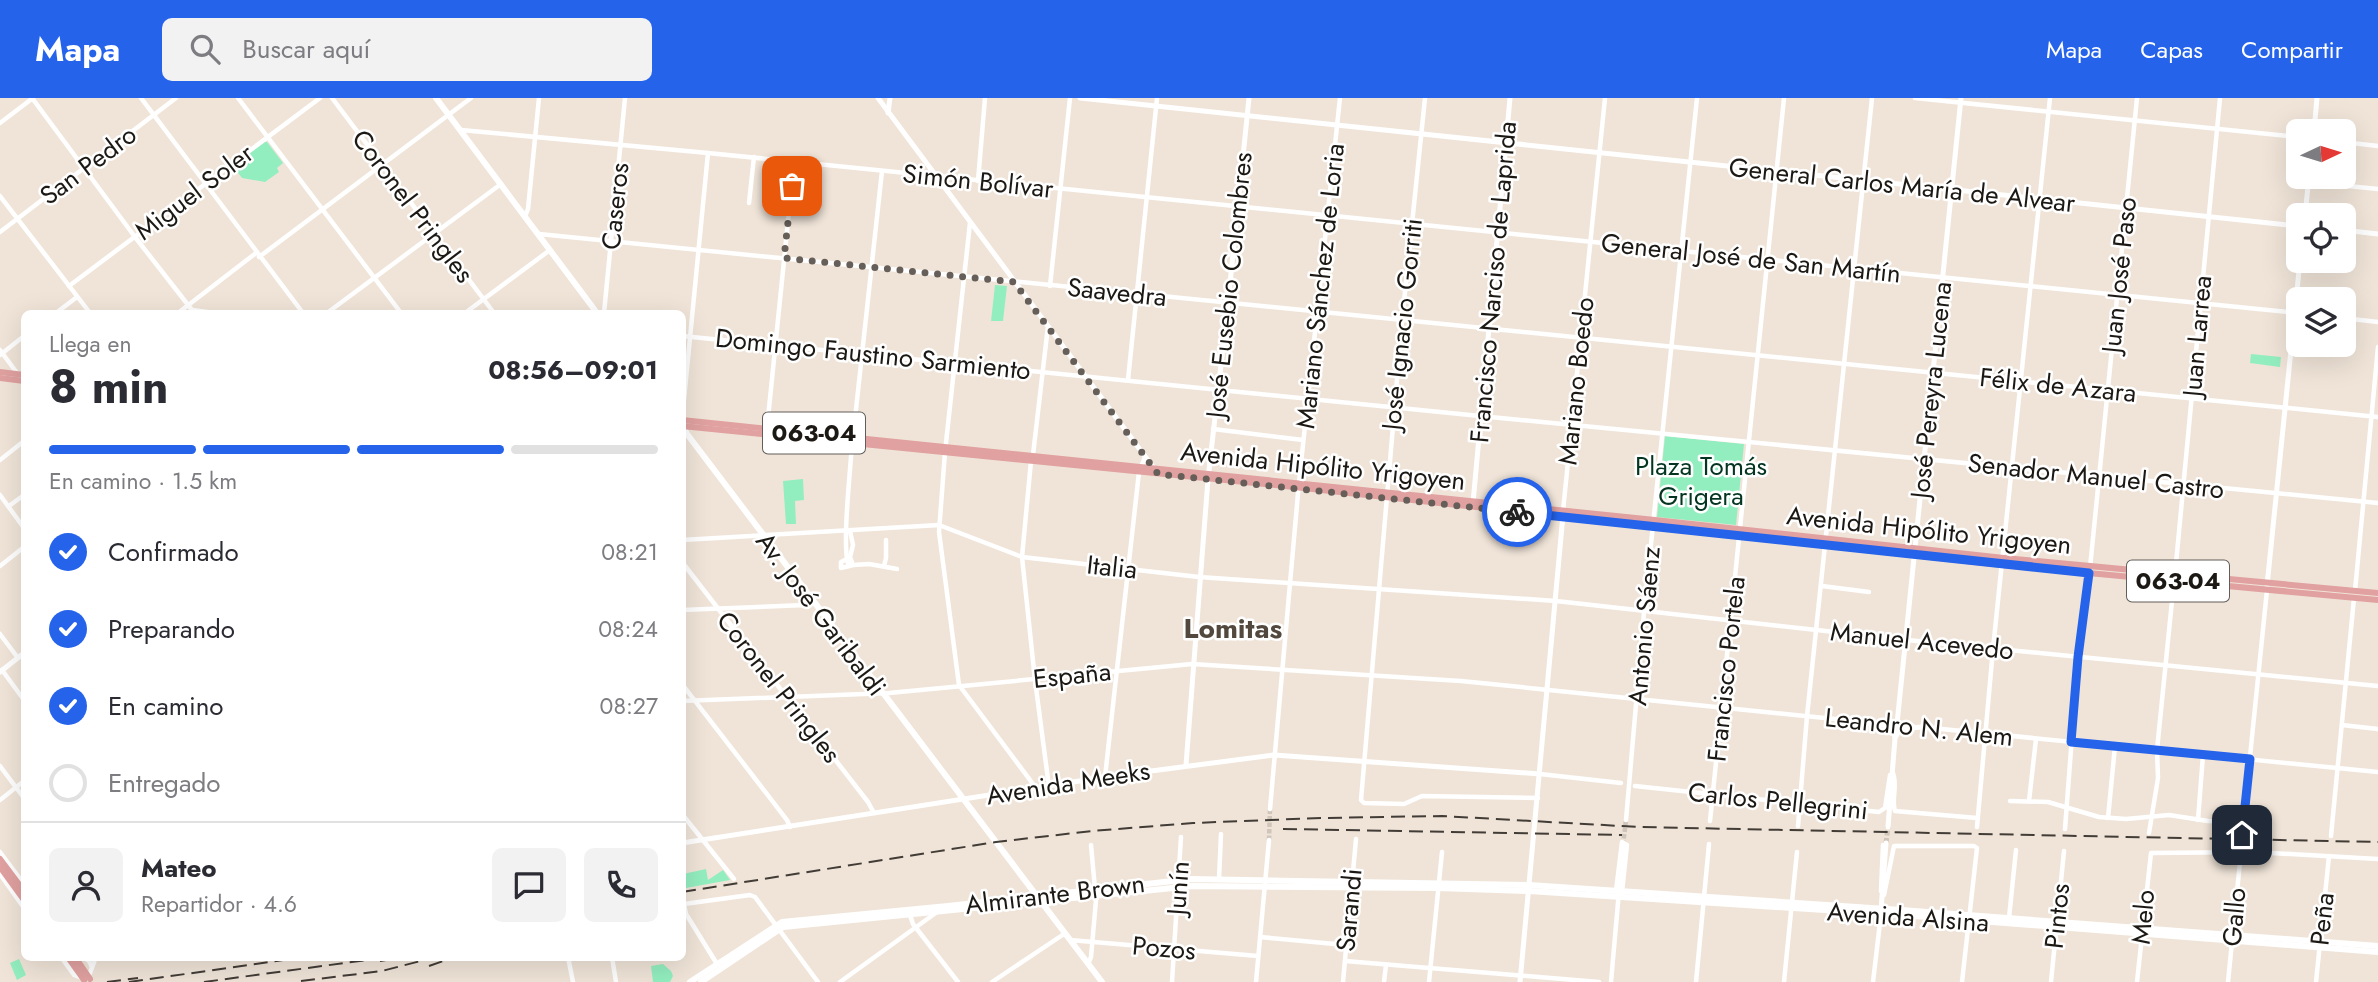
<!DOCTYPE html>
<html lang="es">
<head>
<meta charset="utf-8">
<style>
	:root { --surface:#fff; --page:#f2f2f3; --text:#2b2b33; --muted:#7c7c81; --line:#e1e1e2; --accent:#2563eb }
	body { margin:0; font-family:Jost,sans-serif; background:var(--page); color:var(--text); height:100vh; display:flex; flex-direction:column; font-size:26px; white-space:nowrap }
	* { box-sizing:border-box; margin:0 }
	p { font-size:23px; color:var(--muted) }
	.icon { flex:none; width:38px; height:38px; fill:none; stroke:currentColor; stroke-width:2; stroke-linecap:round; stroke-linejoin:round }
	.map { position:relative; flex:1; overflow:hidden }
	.side { position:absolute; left:21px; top:212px; width:665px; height:651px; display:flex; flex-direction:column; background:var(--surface); border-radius:10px; box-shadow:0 7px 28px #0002 }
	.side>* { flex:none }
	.needle { width:46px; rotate:86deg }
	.buttons { position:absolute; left:2286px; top:21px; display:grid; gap:14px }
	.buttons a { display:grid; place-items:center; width:70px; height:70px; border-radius:10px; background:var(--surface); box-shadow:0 7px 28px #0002; font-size:35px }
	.pin { position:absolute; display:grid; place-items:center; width:60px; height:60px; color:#fff; margin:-30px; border-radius:14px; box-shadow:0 4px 10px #0006 }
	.courier { position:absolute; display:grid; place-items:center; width:70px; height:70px; margin:-35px; border:5px solid #2563eb; border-radius:50%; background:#fff; color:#222; box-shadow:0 2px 9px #0007 }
	.summary em { font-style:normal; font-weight:700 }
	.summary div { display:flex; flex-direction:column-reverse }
	.summary { display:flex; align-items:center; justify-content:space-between; height:119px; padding:0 28px }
	h1 { font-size:46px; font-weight:700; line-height:52px }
	.bar { display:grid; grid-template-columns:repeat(4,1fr); gap:10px 7px; align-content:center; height:84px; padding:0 28px }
	.bar i { height:9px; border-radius:5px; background:var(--line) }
	.bar .on { background:var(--accent) }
	.bar p { grid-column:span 4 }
	.line { display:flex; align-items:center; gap:18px; padding:0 28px; border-top:2px solid var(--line) }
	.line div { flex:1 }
	.round { display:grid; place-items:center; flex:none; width:74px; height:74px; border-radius:10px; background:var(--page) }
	ol { padding:0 28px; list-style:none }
	li { display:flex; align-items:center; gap:21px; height:77px }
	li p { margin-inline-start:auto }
	li .icon { padding:7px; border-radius:50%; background:var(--accent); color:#fff; stroke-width:4 }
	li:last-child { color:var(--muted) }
	li i { width:38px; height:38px; border:4px solid var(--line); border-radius:50% }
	header { display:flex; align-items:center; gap:42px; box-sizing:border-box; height:98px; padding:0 35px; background:var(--accent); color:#fff }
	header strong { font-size:33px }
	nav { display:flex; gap:38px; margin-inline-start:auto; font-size:24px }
	.search { width:490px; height:63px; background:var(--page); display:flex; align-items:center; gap:18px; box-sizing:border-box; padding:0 24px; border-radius:10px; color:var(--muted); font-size:26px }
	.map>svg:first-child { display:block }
</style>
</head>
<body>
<header>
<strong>Mapa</strong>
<div class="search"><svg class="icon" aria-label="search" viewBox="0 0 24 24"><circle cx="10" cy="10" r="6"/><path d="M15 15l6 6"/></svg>Buscar aquí</div>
<nav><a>Mapa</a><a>Capas</a><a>Compartir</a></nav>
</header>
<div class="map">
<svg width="2378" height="884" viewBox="0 0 2378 884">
	<rect width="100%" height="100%" fill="#f0e4d8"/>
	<g fill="#93eebf">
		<path d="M264,44H267L283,65L277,70L279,74L265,84L242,80L232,67Z"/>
		<path d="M995,187L1007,188L1003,223H991Z"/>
		<path d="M2251,256L2281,259L2280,269L2250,265Z"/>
		<path d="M1665,338L1744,346L1736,427L1657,419Z"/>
		<path d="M803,381L804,402L795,403L796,426H786L783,383Z"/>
		<path d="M706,771L708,782L723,772L730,782L686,790L683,776Z"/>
		<path d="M19,861L26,877L17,882L10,865Z"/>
		<path d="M663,866L671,873L673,878L670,884H653L651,868Z"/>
	</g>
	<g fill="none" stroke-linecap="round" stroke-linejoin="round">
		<g stroke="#d0c5bb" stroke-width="4.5" stroke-dasharray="4.5 2" stroke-linecap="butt">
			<path d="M1269,742L1270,711"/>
			<path d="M1623,747L1626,722"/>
		</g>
		<path stroke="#d0c5bb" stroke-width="5" stroke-dasharray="5 2.5" stroke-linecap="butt" d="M1886,745L1888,729"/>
		<g stroke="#fff" stroke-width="4.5">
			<path d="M32,0L135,139L192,212"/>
			<path d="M141,0L303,215"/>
			<path d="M238,0L401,215"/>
			<path d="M332,0L494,215"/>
			<path d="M1425,0L1402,223L1361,702L1364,705L1404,706L1422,698L1538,700"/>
			<path d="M1915,0L2298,39"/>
			<path d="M0,25L33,0"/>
			<path d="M461,32L708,55L2298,215"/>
			<path d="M2343,44L2378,48"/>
			<path d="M978,83L985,0"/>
			<path d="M2308,84L2378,91"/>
			<path d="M0,98L90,215"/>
			<path d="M749,105L754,59"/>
			<path d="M525,118L528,111L539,0"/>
			<path d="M970,125L945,354L939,434L959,587L1036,690"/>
			<path d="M0,134L176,0"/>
			<path d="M539,136L2378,319"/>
			<path d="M259,159L471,0"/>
			<path d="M69,188L320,0"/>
			<path d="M1050,188L1070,0"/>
			<path d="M192,212L215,215"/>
			<path d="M56,215L77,199"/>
			<path d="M178,215L256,155"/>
			<path d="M327,215L501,86"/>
			<path d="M465,215L550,152"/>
			<path d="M604,215L625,0"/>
			<path d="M2343,220L2378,224"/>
			<path d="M682,238L1480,318L2378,405"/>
			<path d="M0,252L17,275"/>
			<path d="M0,257L24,238"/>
			<path d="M1128,282L1157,0"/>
			<path d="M682,322L708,55"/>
			<path d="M767,330L794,64"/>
			<path d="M1213,331L1303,342"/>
			<path d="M853,339L882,73"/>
			<path d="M1033,357L1048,228"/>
			<path d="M0,362L24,343"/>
			<path d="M1031,363L1022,459L1035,582L1049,689"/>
			<path d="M0,397L24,430"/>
			<path d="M9,408L24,397"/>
			<path d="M1563,413L1605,0"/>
			<path d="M682,442L939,427L1022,459L1199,479L1556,503L1907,542L2378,588"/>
			<path d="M847,461L841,464V470L853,467L850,459L853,447L850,433"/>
			<path d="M682,464L868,704L874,715"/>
			<path d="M853,467L869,466L897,471"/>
			<path d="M0,468L24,449"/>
			<path d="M849,468C841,452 851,368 852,345"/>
			<path d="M884,468L886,460V442"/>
			<path d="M2175,476L2220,0"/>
			<path d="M1822,488L1869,494"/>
			<path d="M2355,493L2378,249"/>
			<path d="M682,512L806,507L813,505"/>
			<path d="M0,536L18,560"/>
			<path d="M2,572L24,602"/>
			<path d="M682,586L787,722L790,729"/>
			<path d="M682,603L889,595L1192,566L1461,583L1874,625"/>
			<path d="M1883,625L1913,628"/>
			<path d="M2342,627L2378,631"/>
			<path d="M1921,629L2378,674"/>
			<path d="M0,668L24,700"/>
			<path d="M1893,675C1898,688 1891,701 1895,713L1977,720"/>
			<path d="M1540,676L1621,685"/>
			<path d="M1105,679L1139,374L1145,359"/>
			<path d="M1635,688L1879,714L1885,710L1890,677"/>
			<path d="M0,702L24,683"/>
			<path d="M2010,703L2048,704L2099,719L2126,721L2169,717L2208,723L2243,724"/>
			<path d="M2029,703L2036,641"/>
			<path d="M1270,711L1299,384L1340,0"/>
			<path d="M682,716L734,781"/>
			<path d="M2108,720L2115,648"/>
			<path d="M1626,722L1644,514L1697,0"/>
			<path d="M2198,722L2203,657"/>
			<path d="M1710,723L1784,0"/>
			<path d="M1798,728L1807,618L1872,0"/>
			<path d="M1977,729L1993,551L2050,0"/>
			<path d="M2065,731L2078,559L2089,480L2137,0"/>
			<path d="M2149,735L2158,680L2157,652L2174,483"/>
			<path d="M2242,737L2267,492"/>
			<path d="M2331,738L2354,500"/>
			<path d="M0,754L24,786"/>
			<path d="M0,776L24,810"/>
			<path d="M1219,781L1221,736"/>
			<path d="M1616,793L1622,744L1627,747L1622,794"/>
			<path d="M1881,793L1883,747"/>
			<path d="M1884,797L1894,748H1974L1977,750L1962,884"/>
			<path d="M910,817L913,826L958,884"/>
			<path d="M2009,820L2016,752"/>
			<path d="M1260,839L1346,847"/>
			<path d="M1070,842L1258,858"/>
			<path d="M61,859L74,877L82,880L90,875L96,859"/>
			<path d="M83,859L89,863L92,869"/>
			<path d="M568,859L573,884"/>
			<path d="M612,859L616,884"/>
			<path d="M1345,863L1599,884"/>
			<path d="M717,866L686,816L684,806L750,797L755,799L818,884"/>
			<path d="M1088,866L1091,859L1096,802L1091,747"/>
			<path d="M840,884L937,814"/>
			<path d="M992,884L1064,836"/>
			<path d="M1172,884L1181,739"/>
			<path d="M1256,884L1269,742"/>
			<path d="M1343,884L1356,741"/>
			<path d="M1384,884L1386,867"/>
			<path d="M1429,884L1442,754"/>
			<path d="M1611,884L1623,748"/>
			<path d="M1696,884L1709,746"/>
			<path d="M1784,884L1797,754"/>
			<path d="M1873,884L1881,816"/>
			<path d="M2051,884L2064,753"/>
			<path d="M2137,884L2151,755L2253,754L2378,761"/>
			<path d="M2228,884L2241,754"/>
			<path d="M2316,884L2329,758"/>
		</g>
		<g stroke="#fff" stroke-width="5">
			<path d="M878,0L1156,373"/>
			<path d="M1080,0L2298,128"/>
			<path d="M888,15L890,0"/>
			<path d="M2314,33L2317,0"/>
			<path d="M2305,117L2309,79"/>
			<path d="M2343,132L2378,136"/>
			<path d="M1473,405L1510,0"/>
			<path d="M2267,488L2300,163"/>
			<path d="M0,574L24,555"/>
			<path d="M1874,625C1884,627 1894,628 1895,640"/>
			<path d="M1897,626L1961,0"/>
			<path d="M1186,667L1208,381L1228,205L1249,0"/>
			<path d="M1888,729L1895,640L1900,631L1922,629"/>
			<path d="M682,745L1105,679L1274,657L1540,676"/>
			<path d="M1881,812L1886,745"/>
			<path d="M1520,884L1563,417"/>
		</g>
		<g stroke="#fff" stroke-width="6">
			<path d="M436,0L597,215"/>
			<path d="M682,327L687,336L1102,884"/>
			<path d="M690,884L782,824L948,808L1191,781L1529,787L1901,812L2378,848"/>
			<path d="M701,884L783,829L1193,788L1438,790L1529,793L1902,817L2378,854"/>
		</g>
		<g stroke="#e0a1a0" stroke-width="6">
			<path d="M0,274L24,277"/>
			<path d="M0,280L24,283"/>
			<path d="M682,322L1655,422L2004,460L2378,495"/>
			<path d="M682,328L1294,389L2002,467L2378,502"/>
			<path d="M0,761L24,793"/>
			<path d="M0,769L24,802"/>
			<path d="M68,859L84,882"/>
			<path d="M75,859L90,881"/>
		</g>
		<g stroke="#423c37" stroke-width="2" stroke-dasharray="14 7" stroke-linecap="butt">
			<path d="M1283,731L1622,737"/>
			<path d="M682,794L996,744L1092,733L1193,725L1321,720L1442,718L1639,729L2378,744"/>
			<path d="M380,863L405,859"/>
			<path d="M429,868L455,859"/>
			<path d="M301,883L382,873L436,859"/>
			<path d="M107,884L138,880"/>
			<path d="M129,884L305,859"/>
			<path d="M204,884L389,859"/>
		</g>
	</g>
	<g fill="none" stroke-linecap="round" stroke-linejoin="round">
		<path stroke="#665f59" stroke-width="7" stroke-dasharray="0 12.6" d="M792,88L784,160L1014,184L1158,376L1517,414"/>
		<path stroke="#2563eb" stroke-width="9" d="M1517,414L2089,475L2078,559L2071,644L2250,661L2242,737"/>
	</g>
	<g text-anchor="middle" stroke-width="5" stroke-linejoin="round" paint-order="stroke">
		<g fill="#fff" stroke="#605d5a" stroke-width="2">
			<rect x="763" y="314.5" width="102" height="41" rx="5"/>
			<rect x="2127" y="462.5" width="102" height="41" rx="5"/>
		</g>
		<g font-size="24" font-weight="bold" fill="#1c1814">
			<text x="814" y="343">063-04</text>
			<text x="2178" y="491">063-04</text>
		</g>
		<g font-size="26" fill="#1c1814" stroke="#fff">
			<text transform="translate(88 67) rotate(-37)" y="9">San Pedro</text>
			<text transform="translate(978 83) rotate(6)" y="9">Simón Bolívar</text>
			<text transform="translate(1902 87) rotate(6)" y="9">General Carlos María de Alvear</text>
			<text transform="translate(194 94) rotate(-37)" y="9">Miguel Soler</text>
			<text transform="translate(413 108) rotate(53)" y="9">Coronel Pringles</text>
			<text transform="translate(615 108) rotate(-84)" y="9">Caseros</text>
			<text transform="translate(1751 160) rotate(6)" y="9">General José de San Martín</text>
			<text transform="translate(2119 177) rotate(-84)" y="9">Juan José Paso</text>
			<text transform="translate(1493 184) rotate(-85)" y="9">Francisco Narciso de Laprida</text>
			<text transform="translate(1229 187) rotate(-84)" y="9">José Eusebio Colombres</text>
			<text transform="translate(1320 188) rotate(-84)" y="9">Mariano Sánchez de Loria</text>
			<text transform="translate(1117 194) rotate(6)" y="9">Saavedra</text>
			<text transform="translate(1402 226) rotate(-84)" y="9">José Ignacio Gorriti</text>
			<text transform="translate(2197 238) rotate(-85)" y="9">Juan Larrea</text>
			<text transform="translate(873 256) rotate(6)" y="9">Domingo Faustino Sarmiento</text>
			<text transform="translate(1576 283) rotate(-84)" y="9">Mariano Boedo</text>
			<text transform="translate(2058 287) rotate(6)" y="9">Félix de Azara</text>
			<text transform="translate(1931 292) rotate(-84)" y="9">José Pereyra Lucena</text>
			<text transform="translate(1323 368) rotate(6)" y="9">Avenida Hipólito Yrigoyen</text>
			<text transform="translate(2096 378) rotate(6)" y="9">Senador Manuel Castro</text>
			<text transform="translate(1929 432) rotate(6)" y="9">Avenida Hipólito Yrigoyen</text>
			<text transform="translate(1112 469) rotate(6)" y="9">Italia</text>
			<text transform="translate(821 516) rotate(53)" y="9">Av. José Garibaldi</text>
			<text transform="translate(1644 528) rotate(-85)" y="9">Antonio Sáenz</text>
			<text transform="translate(1922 543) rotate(6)" y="9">Manuel Acevedo</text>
			<text transform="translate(1726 571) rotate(-84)" y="9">Francisco Portela</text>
			<text transform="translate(1072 577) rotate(-6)" y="9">España</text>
			<text transform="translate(779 589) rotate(52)" y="9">Coronel Pringles</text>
			<text transform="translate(1919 629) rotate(6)" y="9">Leandro N. Alem</text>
			<text transform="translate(1068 685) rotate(-9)" y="9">Avenida Meeks</text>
			<text transform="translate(1778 703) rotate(6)" y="9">Carlos Pellegrini</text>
			<text transform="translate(1178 790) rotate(-86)" y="9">Junín</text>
			<text transform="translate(1055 796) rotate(-7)" y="9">Almirante Brown</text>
			<text transform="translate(1349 812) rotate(-85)" y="9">Sarandi</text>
			<text transform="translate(2057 818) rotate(-84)" y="9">Pintos</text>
			<text transform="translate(1908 819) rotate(4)" y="9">Avenida Alsina</text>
			<text transform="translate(2143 819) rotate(-85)" y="9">Melo</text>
			<text transform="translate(2234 819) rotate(-85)" y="9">Gallo</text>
			<text transform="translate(2322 821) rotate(-84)" y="9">Peña</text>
			<text transform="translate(1164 850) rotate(5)" y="9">Pozos</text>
		</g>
		<g font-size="26" fill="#033520" stroke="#fff">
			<text x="1701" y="377">Plaza Tomás<tspan x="1701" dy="30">Grigera</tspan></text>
		</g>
		<g font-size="28" font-weight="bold" fill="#52483e" stroke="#fff">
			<text x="1233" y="540">Lomitas</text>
		</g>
	</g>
</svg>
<div class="buttons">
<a><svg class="needle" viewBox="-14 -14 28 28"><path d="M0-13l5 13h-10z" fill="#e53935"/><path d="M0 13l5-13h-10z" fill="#7c7c81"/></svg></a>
<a><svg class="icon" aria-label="locate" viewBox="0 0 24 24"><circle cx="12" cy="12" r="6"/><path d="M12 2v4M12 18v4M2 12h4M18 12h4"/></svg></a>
<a><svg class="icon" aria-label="layers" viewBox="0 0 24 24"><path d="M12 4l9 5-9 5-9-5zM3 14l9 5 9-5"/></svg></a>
</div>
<div class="pin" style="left:792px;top:88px;background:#ea580c"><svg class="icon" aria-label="bag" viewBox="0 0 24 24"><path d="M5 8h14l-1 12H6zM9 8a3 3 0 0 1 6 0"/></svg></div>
<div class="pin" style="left:2242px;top:737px;background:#1f2937"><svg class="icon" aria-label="home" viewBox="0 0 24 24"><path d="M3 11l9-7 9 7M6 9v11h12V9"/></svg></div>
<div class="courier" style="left:1517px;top:414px"><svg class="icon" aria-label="bike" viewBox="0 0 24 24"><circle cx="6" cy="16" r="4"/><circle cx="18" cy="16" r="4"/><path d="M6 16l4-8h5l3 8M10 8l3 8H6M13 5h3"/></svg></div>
<section class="side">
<div class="summary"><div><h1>8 min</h1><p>Llega en</p></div><em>08:56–09:01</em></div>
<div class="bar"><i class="on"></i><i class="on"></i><i class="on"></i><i></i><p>En camino · 1.5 km</p></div>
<ol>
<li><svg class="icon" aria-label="check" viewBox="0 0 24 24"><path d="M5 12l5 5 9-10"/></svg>Confirmado<p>08:21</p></li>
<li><svg class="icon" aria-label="check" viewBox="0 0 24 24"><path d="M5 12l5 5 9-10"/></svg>Preparando<p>08:24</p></li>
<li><svg class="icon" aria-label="check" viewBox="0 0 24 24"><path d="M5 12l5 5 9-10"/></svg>En camino<p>08:27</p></li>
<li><i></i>Entregado</li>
</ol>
<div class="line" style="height:126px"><a class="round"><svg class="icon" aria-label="person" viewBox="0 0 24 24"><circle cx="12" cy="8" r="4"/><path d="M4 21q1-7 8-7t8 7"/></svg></a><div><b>Mateo</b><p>Repartidor · 4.6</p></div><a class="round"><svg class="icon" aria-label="chat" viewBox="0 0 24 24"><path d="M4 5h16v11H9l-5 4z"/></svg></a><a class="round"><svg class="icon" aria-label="phone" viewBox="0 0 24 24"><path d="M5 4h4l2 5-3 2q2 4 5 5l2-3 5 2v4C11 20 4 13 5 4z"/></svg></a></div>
</section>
</div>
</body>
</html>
